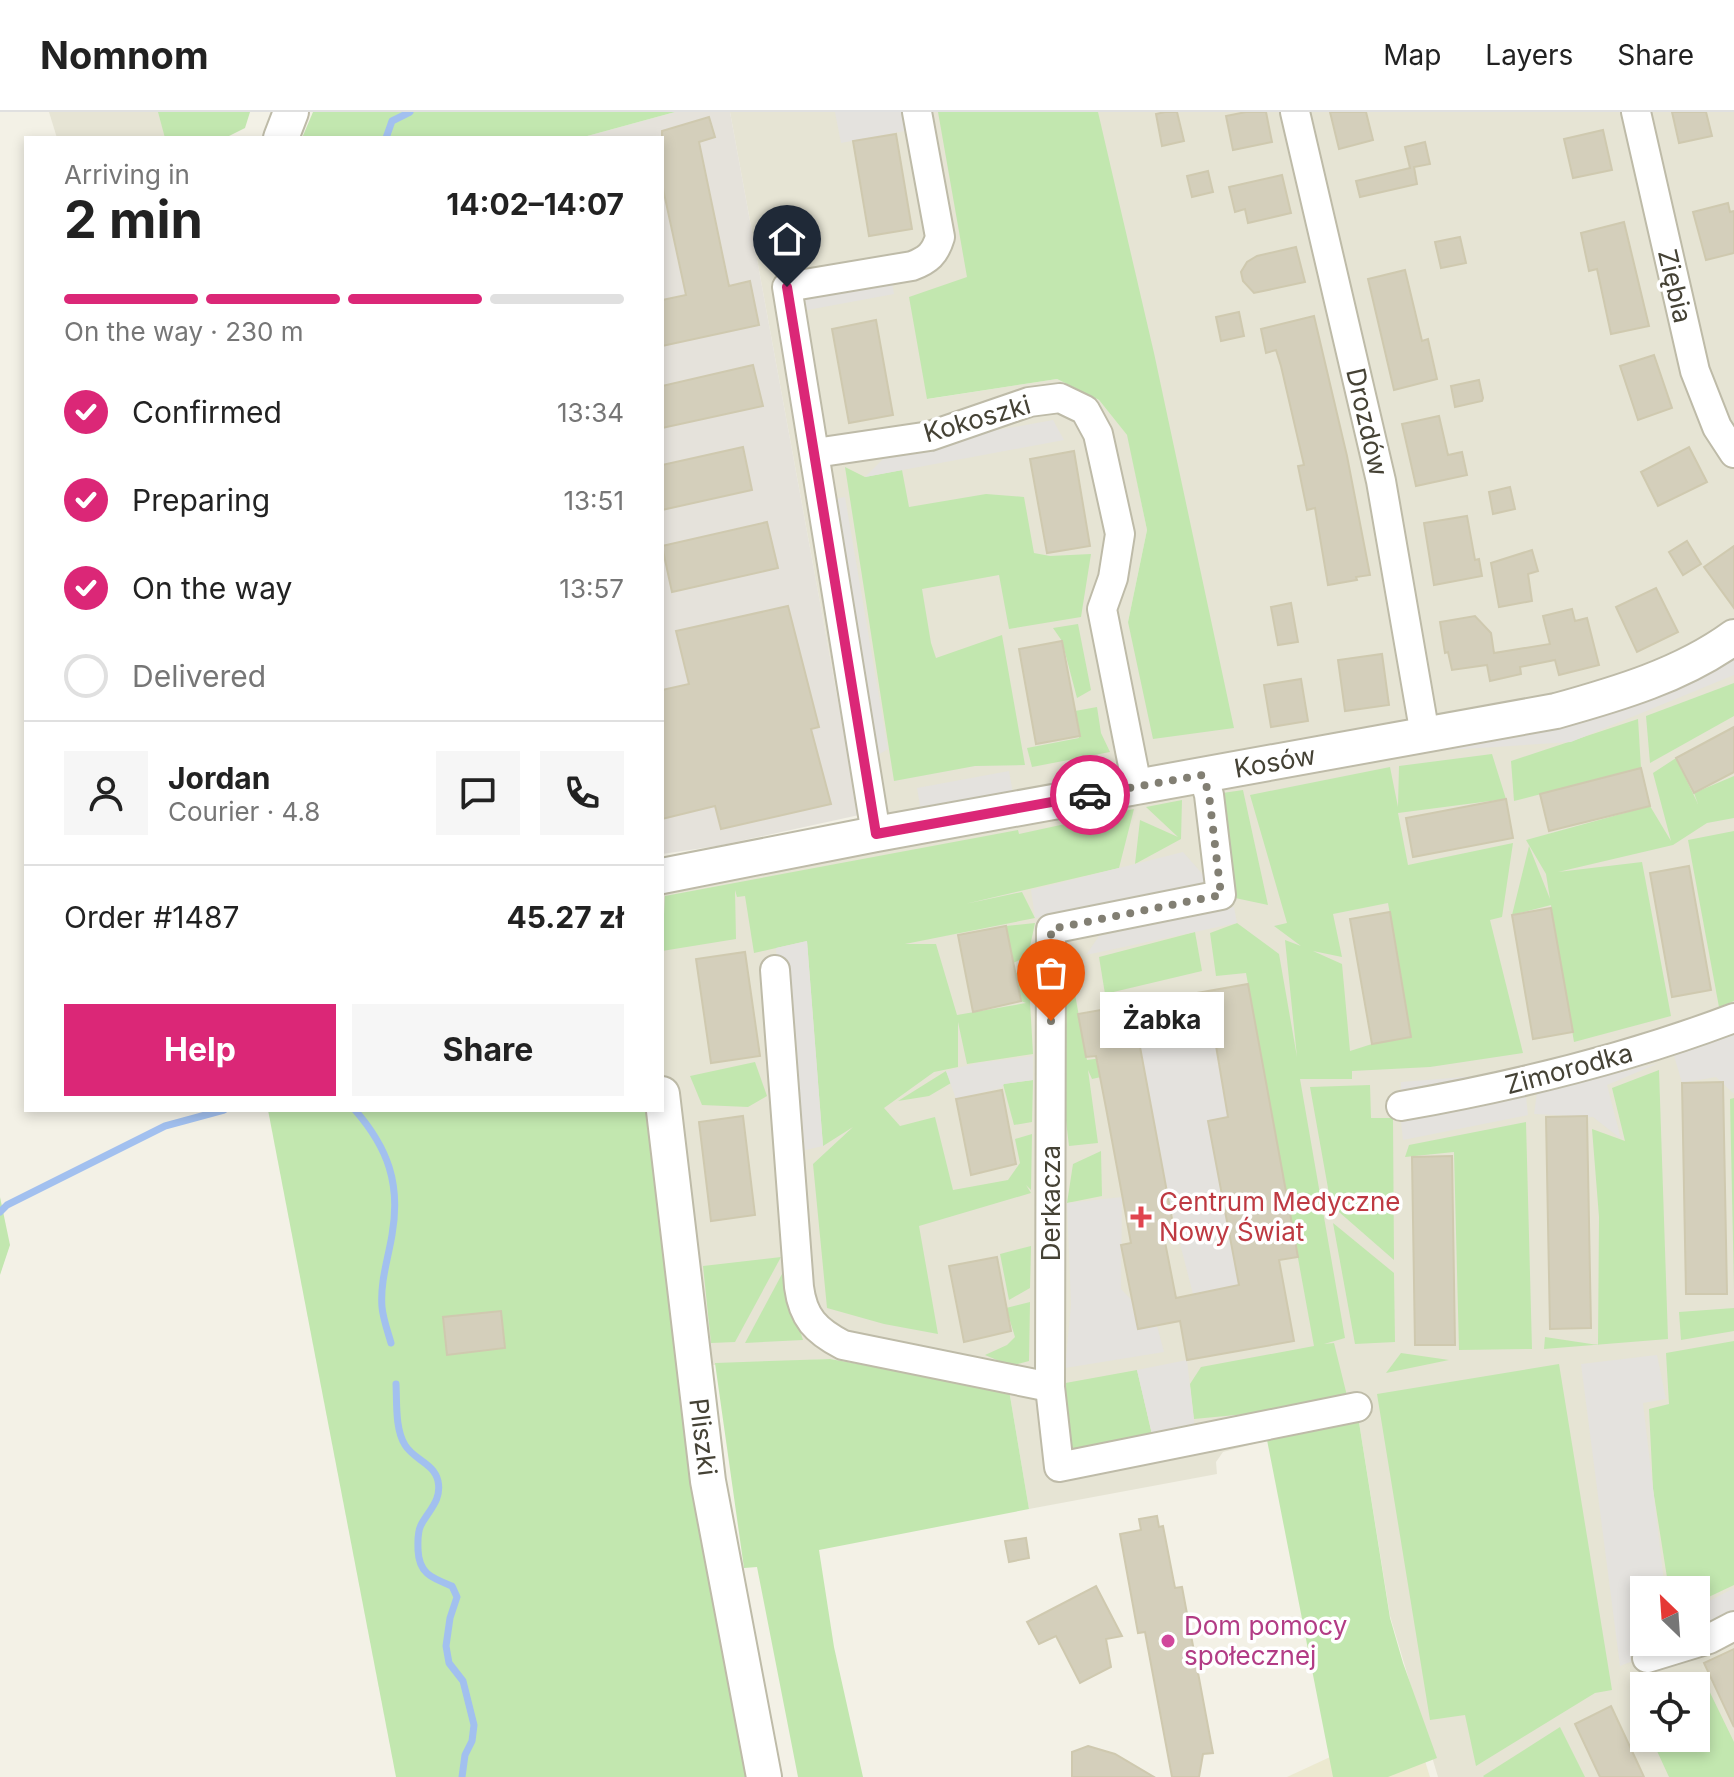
<!DOCTYPE html>
<html lang="en">
<head>
<meta charset="utf-8">
<style>
	:root { --surface:#fff; --page:#f6f6f6; --text:#222; --muted:#767676; --line:#e0e0e0; --accent:#db2777 }
	body { margin:0; font-family:Inter,sans-serif; background:var(--page); color:var(--text); height:100vh; display:flex; flex-direction:column; font-size:30px; white-space:nowrap }
	* { box-sizing:border-box; margin:0 }
	p { font-size:26px; color:var(--muted) }
	.icon { flex:none; width:44px; height:44px; fill:none; stroke:currentColor; stroke-width:2; stroke-linecap:round; stroke-linejoin:round }
	.map { position:relative; flex:1; overflow:hidden }
	.panel { position:absolute; left:24px; top:24px; width:640px; height:976px; display:flex; flex-direction:column; background:var(--surface); border-radius:0px; box-shadow:0 4px 12px #0003 }
	.panel>* { flex:none }
	.needle { width:52px; rotate:335deg }
	.tools { position:absolute; left:1630px; top:1464px; display:grid; gap:16px }
	.tools a { display:grid; place-items:center; width:80px; height:80px; border-radius:0px; background:var(--surface); box-shadow:0 4px 12px #0003; font-size:40px }
	.pin { position:absolute; display:grid; place-items:center; width:68px; height:68px; color:#fff; margin:-82px -34px; border-radius:50% 50% 50% 0; rotate:-45deg; box-shadow:0 0 8px #0007 }
	.pin .icon { rotate:45deg }
	.courier { position:absolute; display:grid; place-items:center; width:80px; height:80px; margin:-40px; border:6px solid #db2777; border-radius:50%; background:#fff; color:#222; box-shadow:0 2px 10px #0007 }
	.bubble { position:absolute; height:56px; border-radius:0px; background:var(--surface); box-shadow:0 4px 12px #0003; font-size:26px; font-weight:700; line-height:56px; text-align:center }
	.headline em { font-style:normal; font-weight:700 }
	.headline div { display:flex; flex-direction:column-reverse }
	.headline { display:flex; align-items:center; justify-content:space-between; height:136px; padding:0 40px }
	h1 { font-size:52px; font-weight:700; line-height:60px }
	.bar { display:grid; grid-template-columns:repeat(4,1fr); gap:12px 8px; align-content:center; height:96px; padding:0 40px }
	.bar i { height:10px; border-radius:6px; background:var(--line) }
	.bar .on { background:var(--accent) }
	.bar p { grid-column:span 4 }
	.line { display:flex; align-items:center; gap:20px; padding:0 40px; border-top:2px solid var(--line) }
	.line div { flex:1 }
	.round { display:grid; place-items:center; flex:none; width:84px; height:84px; border-radius:0px; background:var(--page) }
	ol { padding:0 40px; list-style:none }
	li { display:flex; align-items:center; gap:24px; height:88px }
	li p { margin-inline-start:auto }
	li .icon { padding:8px; border-radius:50%; background:var(--accent); color:#fff; stroke-width:4 }
	li:last-child { color:var(--muted) }
	li i { width:44px; height:44px; border:4px solid var(--line); border-radius:50% }
	.action { display:flex; gap:16px; margin-top:auto; padding:16px 40px }
	.action a { flex:1; height:92px; border-radius:0px; background:var(--accent); color:#fff; font-size:32px; font-weight:700; line-height:92px; text-align:center }
	.action a+a { background:var(--page); color:var(--text) }
	header { display:flex; align-items:center; gap:48px; box-sizing:border-box; height:112px; padding:0 40px; background:var(--surface); border-bottom:2px solid var(--line) }
	header strong { font-size:38px }
	nav { display:flex; gap:44px; margin-inline-start:auto; font-size:28px }
	.map>svg:first-child { display:block }
</style>
</head>
<body>
<header>
<strong>Nomnom</strong>
<nav><a>Map</a><a>Layers</a><a>Share</a></nav>
</header>
<div class="map">
<svg width="1734" height="1665" viewBox="0 0 1734 1665">
	<rect width="100%" height="100%" fill="#f3f1e6"/>
	<g fill="#e6e4d4" fill-rule="evenodd">
		<path d="M49,0H204L211,26H57Z"/>
		<path d="M730,0H940L973,163L928,287L1057,267L1099,288L1128,324L1147,418L1128,510L1233,616L1097,0H1734V1665H1438L1390,1504L1358,1304L1223,1340L1216,1350L1217,1362L1029,1397L1009,1278L830,1247L694,1254L662,982V764L875,722L859,703ZM1644,1478H1696V1530H1644ZM1644,1574H1696V1626H1644Z"/>
	</g>
	<path fill="#e5e2db" d="M675,0H730L859,703L717,734L662,742V26H580Z"/>
	<path fill="#ece9d0" d="M1412,1607L1430,1665H1287Z"/>
	<g fill="#c2e7af" fill-rule="evenodd">
		<path d="M158,0H250L245,16L225,26H165Z"/>
		<path d="M313,0H675L580,26H302Z"/>
		<path d="M938,0H1098L1154,241L1234,616L1153,627L1128,510L1147,418L1127,323L1099,288L1057,267L927,287L909,185L967,165Z"/>
		<path d="M845,355L865,365L902,358L909,395L986,382L1024,385L1034,441L1050,444L1091,442L1081,505L1009,517L999,463L922,477L931,531L936,546L1002,523L1025,653L975,654L894,669Z"/>
		<path d="M1078,512L1091,578L1077,586L1062,529L1053,516Z"/>
		<path d="M1734,571V604L1650,651L1646,604Z"/>
		<path d="M1097,595L1101,621L1110,640L1032,655L1027,636L1079,626L1075,599Z"/>
		<path d="M1638,607L1641,656L1514,689L1511,649Z"/>
		<path d="M1492,642L1506,687L1398,701L1408,753L1513,731L1502,805L1490,808L1523,941L1430,955L1352,959V967H1300L1345,1226L1324,1232L1334,1231L1349,1292L1194,1307L1190,1272L1201,1255L1314,1234L1246,861L1216,864L1210,821L1237,811L1279,842L1297,945L1285,828L1301,834L1274,814L1287,811L1250,683L1390,655L1398,695L1399,654ZM1388,791L1411,925L1372,932L1350,939L1342,852L1313,839L1342,845L1333,802Z"/>
		<path d="M1676,646L1698,692L1694,681L1734,664V706L1707,711L1673,733L1558,760L1642,750L1671,904L1574,930L1551,793L1512,803L1529,734L1550,787L1546,762L1526,728L1650,694L1671,729L1653,661Z"/>
		<path d="M1243,678L1268,793L1221,783L1209,683Z"/>
		<path d="M1182,688L1181,727L1135,752L1140,708L1178,725L1146,695Z"/>
		<path d="M1134,697L1119,756L965,792L1022,780L1035,806L905,832H936L957,903L1026,891L1021,889L1015,861L1034,859L1030,890L1033,942L967,952L958,910V955L934,960L884,996L900,1014L935,1005L953,1078L1008,1068L1020,1051L1015,1027L1032,1022L1031,1078L1026,1073L1031,1081L919,1114L938,1222L884,1212L827,1196L813,1052L853,1015L823,1034L807,829L754,841L745,784L737,785L735,778L736,827L662,839L665,784L1018,718L1019,722Z"/>
		<path d="M1734,719V889L1719,895L1688,728Z"/>
		<path d="M1035,811L1028,844L1013,851L1006,814Z"/>
		<path d="M1195,820L1202,859L1105,882L1099,845Z"/>
		<path d="M1066,833L1087,948L1131,942L1133,958L1092,967L1088,958L1098,1031L1069,1034L1060,958Z"/>
		<path d="M755,950L767,984L748,995L702,993L690,964Z"/>
		<path d="M1659,958L1668,1227L1544,1237L1545,1225L1598,1233L1599,1105L1592,1017L1625,1029L1612,976Z"/>
		<path d="M946,959L951,971L929,984L898,989Z"/>
		<path d="M1033,968L1032,1010L1014,1013L1003,972Z"/>
		<path d="M1370,973L1371,1006H1393L1394,1148L1331,1093L1310,975Z"/>
		<path d="M1734,986V1177L1730,987Z"/>
		<path d="M268,998H649L749,1665H396Z"/>
		<path d="M1526,1010L1532,1237L1459,1238L1454,1040L1405,1045L1409,1033Z"/>
		<path d="M1101,1039L1102,1084L1067,1091L1073,1052Z"/>
		<path d="M0,1085L10,1133L0,1163Z"/>
		<path d="M1333,1111L1394,1161L1395,1230L1355,1232Z"/>
		<path d="M1031,1134L1030,1176L1009,1188L1000,1142Z"/>
		<path d="M781,1145L735,1230L711,1231L703,1154Z"/>
		<path d="M782,1162L803,1228L745,1231Z"/>
		<path d="M1030,1190L1029,1249L1011,1254L985,1243L1007,1233L1015,1225L1006,1196Z"/>
		<path d="M1734,1196V1219L1681,1228L1679,1200Z"/>
		<path d="M1734,1229V1473L1696,1491V1478H1669L1653,1377L1649,1297L1669,1292L1666,1241Z"/>
		<path d="M1401,1241L1449,1248L1386,1261Z"/>
		<path d="M830,1247L1009,1278L1029,1397L819,1438L834,1535L863,1665H798L757,1455L744,1456L715,1251Z"/>
		<path d="M1559,1252L1612,1578L1595,1581L1476,1654L1465,1603L1430,1608L1377,1282Z"/>
		<path d="M1137,1258L1155,1336L1057,1345L1060,1272Z"/>
		<path d="M1358,1304L1390,1506L1403,1551L1437,1646L1388,1665H1333L1267,1328Z"/>
		<path d="M1700,1560L1734,1630V1665H1669L1651,1626H1696V1574H1672Z"/>
		<path d="M1560,1615L1585,1665H1484L1483,1664Z"/>
	</g>
	<g fill="#e4e2de">
		<path d="M835,0H902L905,19L841,31Z"/>
		<path d="M891,165L894,182L802,199L798,182Z"/>
		<path d="M1053,308L1064,328L865,365L893,337Z"/>
		<path d="M845,385L888,637L873,646L830,388Z"/>
		<path d="M1734,534V563L1571,630L1354,644Z"/>
		<path d="M1009,659L1013,682L921,699L917,676Z"/>
		<path d="M1183,740L1221,783L1035,806L1031,778Z"/>
		<path d="M1234,795L1237,811L1086,843L1099,824Z"/>
		<path d="M807,829L823,1034L789,1042L776,836Z"/>
		<path d="M1734,897V982L1716,965L1682,971L1672,937L1400,991L1401,970L1502,962L1587,944Z"/>
		<path d="M1214,922L1229,1005L1243,1173L1193,1182L1130,937Z"/>
		<path d="M1033,944V968L1004,972L1001,976L956,987L946,959L977,951Z"/>
		<path d="M1659,951L1607,973L1621,1027L1593,1005L1534,1002L1537,980Z"/>
		<path d="M1526,985L1528,1003L1403,1028L1401,1010Z"/>
		<path d="M1122,1085L1121,1177L1157,1214L1164,1240L1065,1256L1071,1193L1067,1091Z"/>
		<path d="M1657,1243L1666,1287L1643,1291L1665,1478H1644V1530H1671V1534L1620,1554L1581,1252Z"/>
		<path d="M1187,1248L1196,1327L1153,1326L1137,1258Z"/>
		<path d="M1734,1476V1500L1696,1518V1496Z"/>
	</g>
	<g fill="none" stroke-linecap="round" stroke-linejoin="round">
		<g stroke="#a2c0ef" stroke-width="7">
			<path d="M386,26L392,9L410,0"/>
			<path d="M355,998C388,1036 401,1072 392,1123C388,1147 380,1170 382,1195C383,1207 388,1220 391,1231"/>
			<path d="M0,1100L7,1093L165,1014L224,998"/>
			<path d="M396,1272C397,1291 395,1317 405,1333C414,1348 434,1351 438,1369C442,1388 429,1398 421,1413C417,1421 418,1429 418,1438C419,1462 432,1466 452,1474L457,1485L450,1506L446,1534L449,1551L463,1569L474,1613L472,1629L465,1643L462,1665"/>
		</g>
	</g>
	<g fill="#d4cfbb" stroke="#cfc9af" stroke-width="2" fill-rule="evenodd">
		<path d="M1165,0H1177L1184,29L1162,34L1156,2Z"/>
		<path d="M1246,0H1266L1272,30L1233,38L1226,4Z"/>
		<path d="M1330,0H1366L1373,28L1339,37Z"/>
		<path d="M1672,0H1706L1712,24L1679,31Z"/>
		<path d="M709,5L715,25L699,30L729,174L750,169L759,213L662,234V188L686,183L662,72V19Z"/>
		<path d="M1603,18L1612,58L1573,66L1564,27Z"/>
		<path d="M896,22L912,117L869,124L853,29Z"/>
		<path d="M1425,30L1430,52L1414,55L1417,72L1360,85L1356,69L1410,56L1405,35Z"/>
		<path d="M1208,59L1213,80L1192,85L1187,64Z"/>
		<path d="M1282,63L1291,101L1248,111L1245,97L1235,100L1229,75Z"/>
		<path d="M1728,91L1730,100L1734,99V141L1706,148L1693,100Z"/>
		<path d="M1624,110L1649,214L1611,222L1597,157L1589,159L1581,121Z"/>
		<path d="M1460,125L1466,151L1441,156L1435,130Z"/>
		<path d="M1296,135L1305,170L1254,181L1243,169L1241,160L1247,150L1257,144Z"/>
		<path d="M1405,158L1422,229L1428,227L1437,267L1394,278L1368,167Z"/>
		<path d="M1239,200L1244,224L1221,229L1216,205Z"/>
		<path d="M1314,204L1347,344L1370,463L1356,465L1357,468L1328,473L1315,396L1307,398L1298,354L1304,353L1281,254L1276,238L1266,241L1261,217Z"/>
		<path d="M876,208L893,303L849,311L832,217Z"/>
		<path d="M1654,243L1672,296L1638,308L1620,254Z"/>
		<path d="M753,253L763,294L662,316V274Z"/>
		<path d="M1479,268L1483,286L1482,289L1455,295L1451,274Z"/>
		<path d="M1439,304L1448,343L1462,340L1467,363L1416,374L1402,312Z"/>
		<path d="M743,335L752,378L662,398V353Z"/>
		<path d="M1689,335L1707,370L1658,394L1641,360Z"/>
		<path d="M1074,339L1090,434L1047,441L1030,347Z"/>
		<path d="M1510,375L1515,397L1493,402L1489,380Z"/>
		<path d="M1467,404L1475,448L1479,447L1482,464L1434,473L1424,411Z"/>
		<path d="M767,410L778,456L672,480L662,434Z"/>
		<path d="M1687,429L1701,452L1683,463L1669,440Z"/>
		<path d="M1734,434V496L1704,455Z"/>
		<path d="M1532,438L1538,459L1528,462L1532,489L1499,495L1491,451Z"/>
		<path d="M1656,476L1678,520L1637,540L1616,495Z"/>
		<path d="M1291,491L1298,530L1278,533L1271,495Z"/>
		<path d="M788,494L819,615L811,617L831,692L721,717L715,694L662,707V578L689,572L676,519Z"/>
		<path d="M1572,497L1575,509L1587,506L1599,553L1559,563L1555,548L1520,555L1521,562L1490,569L1487,553L1452,558L1448,540L1445,541L1440,510L1475,504L1491,521L1494,541L1550,532L1543,504Z"/>
		<path d="M1062,529L1080,624L1036,632L1019,537Z"/>
		<path d="M1382,542L1389,593L1345,599L1338,548Z"/>
		<path d="M1301,567L1308,609L1271,615L1264,573Z"/>
		<path d="M1734,615V660L1694,681L1676,646Z"/>
		<path d="M1641,656L1650,694L1549,719L1540,682Z"/>
		<path d="M1506,687L1513,726L1413,745L1406,706Z"/>
		<path d="M1689,754L1711,878L1672,885L1650,761Z"/>
		<path d="M1551,796L1573,920L1533,927L1512,803Z"/>
		<path d="M1390,800L1411,925L1372,932L1350,807Z"/>
		<path d="M1006,814L1021,889L973,900L958,823Z"/>
		<path d="M745,840L760,944L711,951L696,847Z"/>
		<path d="M1248,872L1298,1145L1279,1148L1294,1229L1187,1248L1180,1209L1138,1217L1121,1133L1131,1131L1106,996L1096,944L1086,945L1078,902ZM1214,922L1228,1005L1208,1009L1239,1173L1176,1186L1164,1125L1175,1123L1140,935Z"/>
		<path d="M1723,970L1727,1182H1686L1682,971Z"/>
		<path d="M1002,978L1016,1052L971,1063L956,987Z"/>
		<path d="M743,1004L755,1103L711,1109L699,1010Z"/>
		<path d="M1587,1004L1591,1216L1550,1217L1546,1005Z"/>
		<path d="M1452,1044L1455,1233H1415L1412,1045Z"/>
		<path d="M997,1145L1011,1219L964,1230L949,1154Z"/>
		<path d="M501,1199L505,1236L447,1243L443,1205Z"/>
		<path d="M1157,1404L1159,1415L1163,1414L1175,1476L1182,1475L1213,1641L1203,1642L1199,1665H1172L1145,1520L1138,1521L1120,1422L1141,1418L1139,1407Z"/>
		<path d="M1026,1426L1029,1446L1009,1450L1005,1429Z"/>
		<path d="M1096,1474L1122,1524L1106,1527L1111,1555L1080,1571L1056,1524L1039,1532L1027,1510Z"/>
		<path d="M1734,1537V1615L1704,1551Z"/>
		<path d="M1611,1594L1638,1652L1644,1665H1600L1575,1612Z"/>
		<path d="M1088,1634L1115,1642L1154,1665H1072V1640Z"/>
	</g>
	<g fill="none" stroke-linecap="round" stroke-linejoin="round">
		<g stroke="#bebba8" stroke-width="32">
			<g id="minor">
				<path d="M1295,0L1381,369L1425,623"/>
				<path d="M1636,0L1695,259L1717,315L1734,341"/>
				<path d="M815,341L930,324L1029,290L1060,286L1085,298L1098,322L1120,422L1113,466L1102,497L1137,674"/>
				<path d="M1203,663L1209,683L1221,783L1051,817L1050,1275L1059,1355L1357,1295"/>
				<path d="M876,722L787,175L912,154C928,148 935,142 940,125L917,0"/>
				<path d="M775,858L799,1175C803,1206 816,1219 843,1233L1050,1275"/>
				<path d="M1401,994C1515,974 1626,947 1734,906"/>
				<path d="M1647,1546L1709,1527L1734,1514"/>
			</g>
		</g>
		<g stroke="#bebba8" stroke-width="38">
			<g id="tertiary">
				<path d="M281,26L291,0"/>
				<path d="M662,764L876,722L1556,599C1617,582 1682,563 1734,525"/>
				<path d="M662,982L708,1369L764,1665"/>
			</g>
		</g>
		<use href="#minor" stroke="#fff" stroke-width="28"/>
		<use href="#tertiary" stroke="#fff" stroke-width="34"/>
	</g>
	<g fill="none" stroke-linecap="round" stroke-linejoin="round">
		<path stroke="#827f73" stroke-width="8" stroke-dasharray="0 14.4" d="M1051,909V817L1221,783L1209,683L1203,663L1090,683"/>
		<path stroke="#db2777" stroke-width="10" d="M787,175L876,722L1090,683"/>
	</g>
	<path fill="#e0444e" stroke="#fff" stroke-width="3" d="M1137 1093h8v8h8v8h-8v8h-8v-8h-8v-8h8z"/>
	<circle fill="#d1479c" stroke="#fff" stroke-width="3" cx="1168" cy="1529" r="8"/>
	<g text-anchor="middle" stroke-width="7" stroke-linejoin="round" paint-order="stroke">
		<g font-size="26" fill="#454235" stroke="#fff">
			<text transform="translate(1675 174) rotate(77)" y="9">Ziębia</text>
			<text transform="translate(977 307) rotate(-16)" y="9">Kokoszki</text>
			<text transform="translate(1367 310) rotate(77)" y="9">Drozdów</text>
			<text transform="translate(1275 650) rotate(-10)" y="9">Kosów</text>
			<text transform="translate(1569 957) rotate(-15)" y="9">Zimorodka</text>
			<text transform="translate(1051 1091) rotate(-90)" y="9">Derkacza</text>
			<text transform="translate(703 1325) rotate(83)" y="9">Pliszki</text>
		</g>
		<g font-size="26" fill="#be3a42" stroke="#fff" text-anchor="start">
			<text x="1159" y="1099">Centrum Medyczne<tspan x="1159" dy="30">Nowy Świat</tspan></text>
		</g>
		<g font-size="26" fill="#b23c85" stroke="#fff" text-anchor="start">
			<text x="1184" y="1523">Dom pomocy<tspan x="1184" dy="30">społecznej</tspan></text>
		</g>
	</g>
</svg>
<div class="tools">
<a><svg class="needle" viewBox="-14 -14 28 28"><path d="M0-13l5 13h-10z" fill="#e53935"/><path d="M0 13l5-13h-10z" fill="#767676"/></svg></a>
<a><svg class="icon" aria-label="locate" viewBox="0 0 24 24"><circle cx="12" cy="12" r="6"/><path d="M12 2v4M12 18v4M2 12h4M18 12h4"/></svg></a>
</div>
<div class="pin" style="left:1051px;top:909px;background:#ea580c"><svg class="icon" aria-label="bag" viewBox="0 0 24 24"><path d="M5 8h14l-1 12H6zM9 8a3 3 0 0 1 6 0"/></svg></div>
<div class="pin" style="left:787px;top:175px;background:#1f2937"><svg class="icon" aria-label="home" viewBox="0 0 24 24"><path d="M3 11l9-7 9 7M6 9v11h12V9"/></svg></div>
<div class="courier" style="left:1090px;top:683px"><svg class="icon" aria-label="car" viewBox="0 0 24 24"><path d="M5 17H2v-5l4-1 3-4h7l3 4 3 1v5h-3M9 17h6M6 11h13"/><circle cx="7" cy="17" r="2"/><circle cx="17" cy="17" r="2"/></svg></div>
<div class="bubble" style="left:1100px;top:880px;width:124px">Żabka</div>
<section class="panel">
<div class="headline"><div><h1>2 min</h1><p>Arriving in</p></div><em>14:02–14:07</em></div>
<div class="bar"><i class="on"></i><i class="on"></i><i class="on"></i><i></i><p>On the way · 230 m</p></div>
<ol>
<li><svg class="icon" aria-label="check" viewBox="0 0 24 24"><path d="M5 12l5 5 9-10"/></svg>Confirmed<p>13:34</p></li>
<li><svg class="icon" aria-label="check" viewBox="0 0 24 24"><path d="M5 12l5 5 9-10"/></svg>Preparing<p>13:51</p></li>
<li><svg class="icon" aria-label="check" viewBox="0 0 24 24"><path d="M5 12l5 5 9-10"/></svg>On the way<p>13:57</p></li>
<li><i></i>Delivered</li>
</ol>
<div class="line" style="height:144px"><a class="round"><svg class="icon" aria-label="person" viewBox="0 0 24 24"><circle cx="12" cy="8" r="4"/><path d="M4 21q1-7 8-7t8 7"/></svg></a><div><b>Jordan</b><p>Courier · 4.8</p></div><a class="round"><svg class="icon" aria-label="chat" viewBox="0 0 24 24"><path d="M4 5h16v11H9l-5 4z"/></svg></a><a class="round"><svg class="icon" aria-label="phone" viewBox="0 0 24 24"><path d="M5 4h4l2 5-3 2q2 4 5 5l2-3 5 2v4C11 20 4 13 5 4z"/></svg></a></div>
<div class="line" style="height:104px"><div>Order #1487</div><b>45.27 zł</b></div>
<div class="action"><a>Help</a><a>Share</a></div>
</section>
</div>
</body>
</html>
